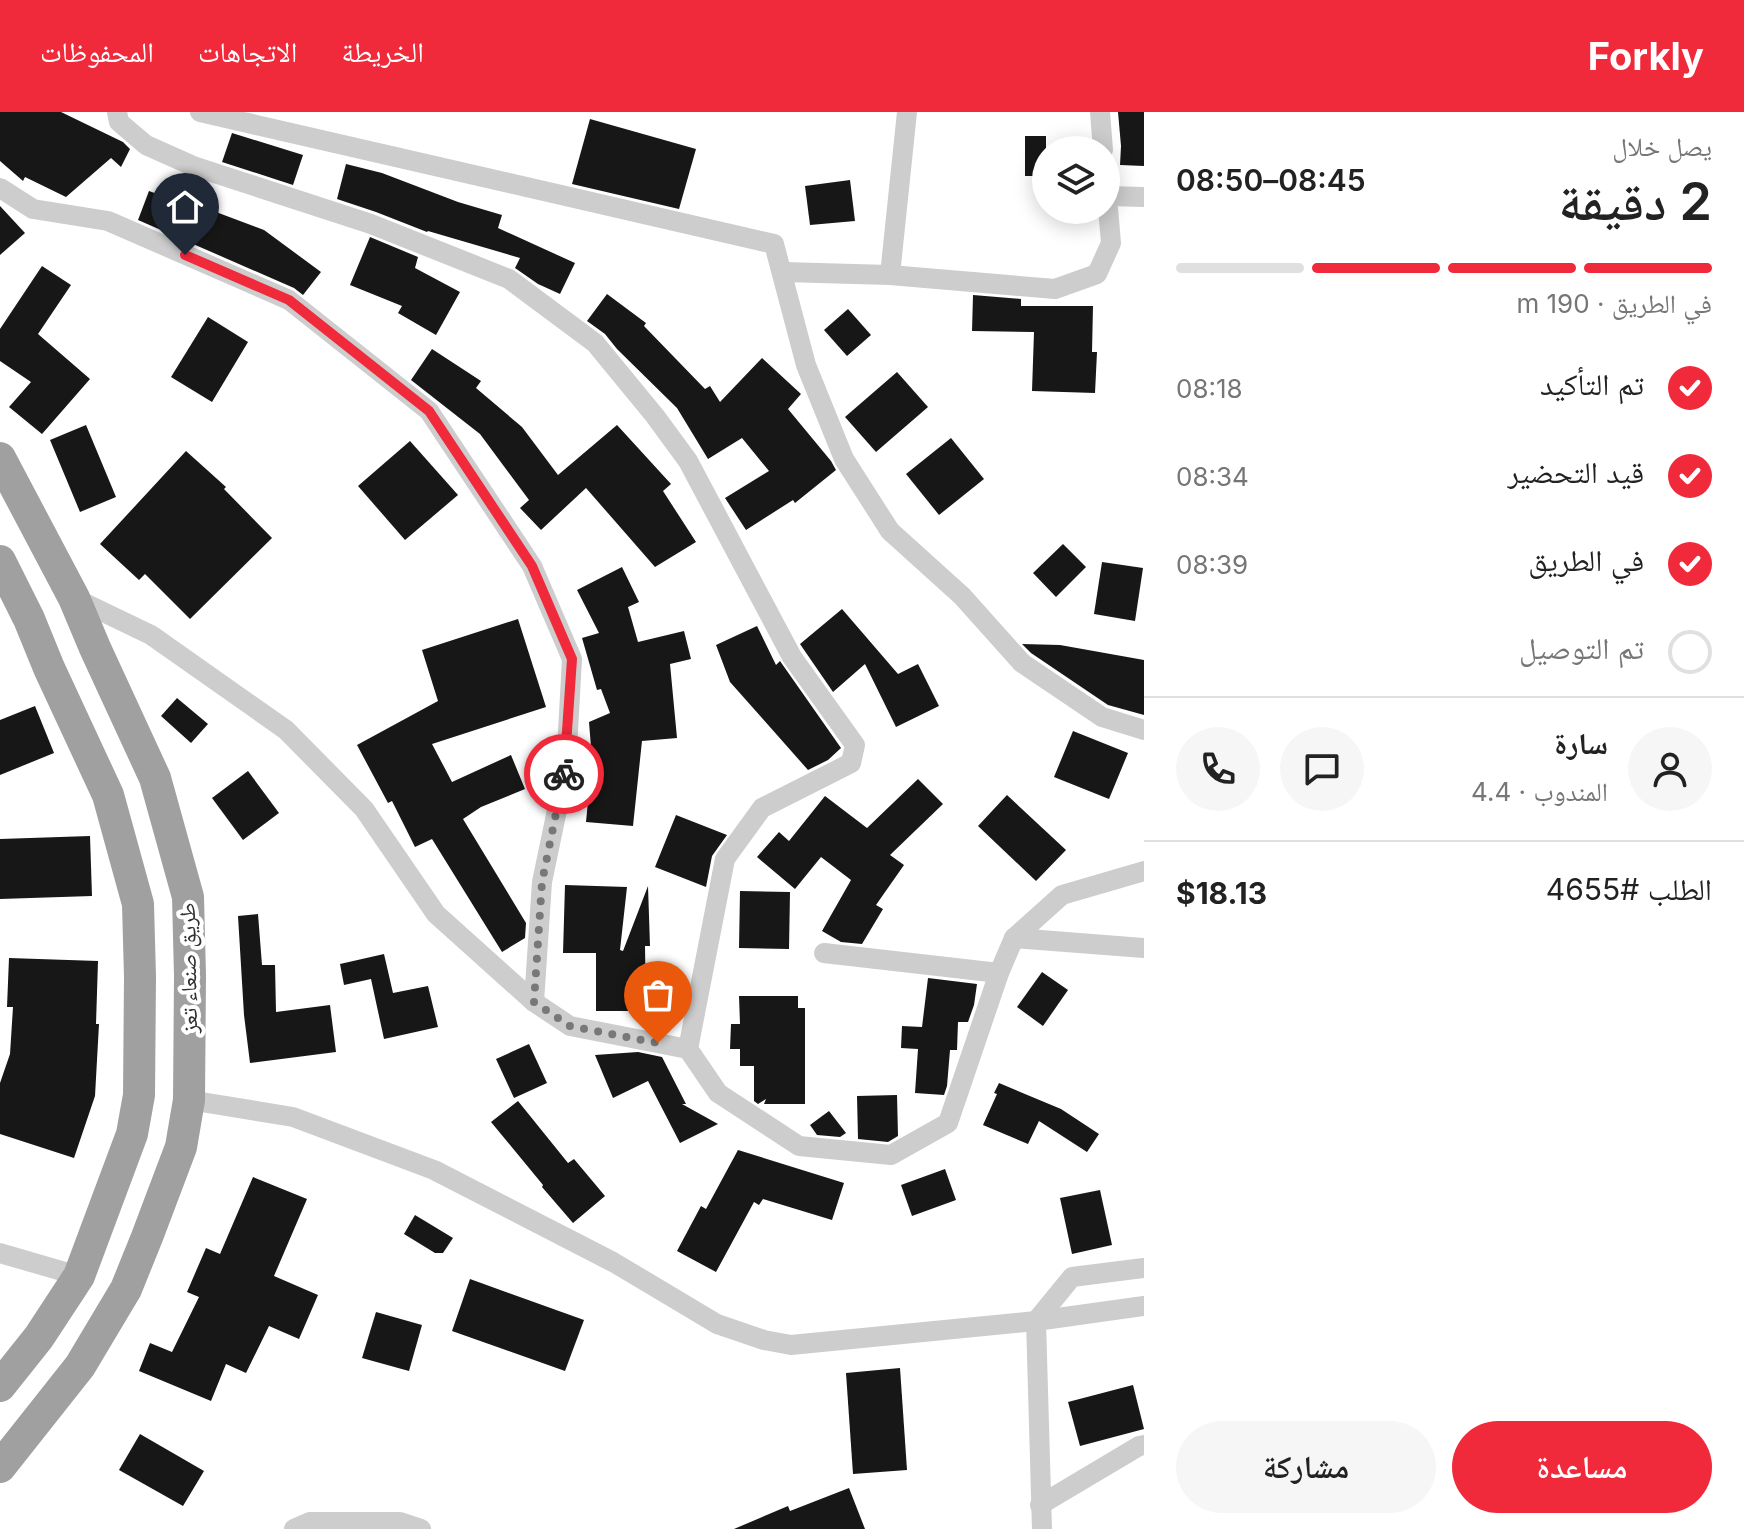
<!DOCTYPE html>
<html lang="ar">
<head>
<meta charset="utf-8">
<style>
	:root { --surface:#fff; --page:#f6f6f6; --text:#222; --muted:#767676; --line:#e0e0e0; --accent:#f0293b }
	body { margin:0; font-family:Inter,"Noto Naskh Arabic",sans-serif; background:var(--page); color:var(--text); direction:rtl; height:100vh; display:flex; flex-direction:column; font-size:30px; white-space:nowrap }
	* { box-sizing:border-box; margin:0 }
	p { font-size:26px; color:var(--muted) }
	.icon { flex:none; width:44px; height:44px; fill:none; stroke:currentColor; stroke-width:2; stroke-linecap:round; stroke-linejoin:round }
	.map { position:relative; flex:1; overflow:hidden; direction:ltr }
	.details { display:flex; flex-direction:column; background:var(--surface); width:600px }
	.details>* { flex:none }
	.fabs { position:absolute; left:1032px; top:24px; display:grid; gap:16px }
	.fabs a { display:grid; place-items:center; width:88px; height:88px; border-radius:50%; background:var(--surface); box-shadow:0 4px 20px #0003; font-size:40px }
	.pin { position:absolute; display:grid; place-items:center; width:68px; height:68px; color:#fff; margin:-82px -34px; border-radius:50% 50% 50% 0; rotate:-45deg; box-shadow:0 0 8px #0007 }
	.pin .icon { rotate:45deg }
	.courier { position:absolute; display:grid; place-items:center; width:80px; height:80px; margin:-40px; border:6px solid #f0293b; border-radius:50%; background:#fff; color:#222; box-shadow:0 2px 10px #0007 }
	.overview em { font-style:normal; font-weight:600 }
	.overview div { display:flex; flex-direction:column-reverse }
	.overview { display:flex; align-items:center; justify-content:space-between; height:136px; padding:0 32px }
	h1 { font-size:52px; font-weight:600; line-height:60px }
	.bar { display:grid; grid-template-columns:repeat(4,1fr); gap:12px 8px; align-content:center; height:96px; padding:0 32px }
	.bar i { height:10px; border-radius:6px; background:var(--line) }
	.bar .current { background:var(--accent) }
	.bar p { grid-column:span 4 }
	.line { display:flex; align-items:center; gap:20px; padding:0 32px; border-top:2px solid var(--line) }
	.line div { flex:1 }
	.round { display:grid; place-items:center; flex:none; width:84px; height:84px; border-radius:42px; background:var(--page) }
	ol { padding:0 32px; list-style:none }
	li { display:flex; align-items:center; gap:24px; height:88px }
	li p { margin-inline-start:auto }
	li .icon { padding:8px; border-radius:50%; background:var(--accent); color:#fff; stroke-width:4 }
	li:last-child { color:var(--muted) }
	li i { width:44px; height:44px; border:4px solid var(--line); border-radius:50% }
	.primary-button { display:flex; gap:16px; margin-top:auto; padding:16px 32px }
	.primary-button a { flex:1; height:92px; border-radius:48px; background:var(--accent); color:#fff; font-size:32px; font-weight:600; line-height:92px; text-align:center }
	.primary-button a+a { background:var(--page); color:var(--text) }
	header { display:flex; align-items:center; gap:48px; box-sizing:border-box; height:112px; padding:0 40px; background:var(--accent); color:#fff }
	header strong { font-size:38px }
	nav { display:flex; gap:44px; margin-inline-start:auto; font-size:28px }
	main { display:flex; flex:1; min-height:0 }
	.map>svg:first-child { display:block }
</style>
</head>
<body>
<header>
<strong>Forkly</strong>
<nav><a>الخريطة</a><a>الاتجاهات</a><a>المحفوظات</a></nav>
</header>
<main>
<section class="details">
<div class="overview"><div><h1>2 دقيقة</h1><p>يصل خلال</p></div><em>08:45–08:50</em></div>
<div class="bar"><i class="current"></i><i class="current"></i><i class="current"></i><i></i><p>في الطريق · 190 m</p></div>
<ol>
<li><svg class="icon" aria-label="check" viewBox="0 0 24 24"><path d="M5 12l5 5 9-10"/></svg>تم التأكيد<p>08:18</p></li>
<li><svg class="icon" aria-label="check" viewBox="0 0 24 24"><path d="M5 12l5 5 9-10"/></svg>قيد التحضير<p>08:34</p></li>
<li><svg class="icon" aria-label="check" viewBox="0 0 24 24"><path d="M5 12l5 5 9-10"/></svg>في الطريق<p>08:39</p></li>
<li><i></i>تم التوصيل</li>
</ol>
<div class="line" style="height:144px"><a class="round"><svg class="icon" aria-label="person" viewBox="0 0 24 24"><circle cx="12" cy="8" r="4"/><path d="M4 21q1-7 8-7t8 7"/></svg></a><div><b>سارة</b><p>المندوب · 4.4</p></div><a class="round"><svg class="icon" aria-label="chat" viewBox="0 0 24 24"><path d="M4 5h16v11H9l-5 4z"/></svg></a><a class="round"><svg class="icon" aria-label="phone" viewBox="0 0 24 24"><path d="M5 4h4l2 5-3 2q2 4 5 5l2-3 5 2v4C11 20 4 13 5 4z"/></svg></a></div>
<div class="line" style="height:104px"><div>الطلب #4655</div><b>$18.13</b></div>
<div class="primary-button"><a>مساعدة</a><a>مشاركة</a></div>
</section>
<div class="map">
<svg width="1144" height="1417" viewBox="0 0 1144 1417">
	<rect width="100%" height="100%" fill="#fff"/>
	<g fill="#171717">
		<path d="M0,0H61L123,30L130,37L121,55L111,46L66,85L25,65L23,69L0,49Z"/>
		<path d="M1118,0H1144V54L1120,53L1121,34Z"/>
		<path d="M590,7L696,37L679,97L572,72Z"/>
		<path d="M232,21L303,43L293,73L222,50Z"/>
		<rect x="1025" y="24" width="21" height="40"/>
		<path d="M346,52L382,61L458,90L502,103L498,116L575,151L560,182L538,172L515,156L520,146L428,119L427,120L376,100L337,87Z"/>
		<path d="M850,68L855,109L810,113L805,74Z"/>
		<path d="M149,79L215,103L216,100L264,118L321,160L303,183L294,176L138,108Z"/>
		<path d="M0,94L25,121L0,143Z"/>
		<path d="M370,125L418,145L415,156L460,180L436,223L398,201L402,194L350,173Z"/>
		<path d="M42,154L71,173L38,222L90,267L42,322L9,295L31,270L0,249V217Z"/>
		<path d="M607,182L646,211L644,214L705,277L710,274L720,290L762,246L801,282L788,297L831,349L836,358L795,391L793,388L746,418L725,386L769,359L742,326L708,347L677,296L617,237L605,222L587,209Z"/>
		<path d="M973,183L1021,187V194H1093L1092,240H1097L1095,281L1032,279L1034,220L972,219Z"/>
		<path d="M848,197L871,223L847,244L824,218Z"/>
		<path d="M208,205L248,230L212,290L171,265Z"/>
		<path d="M432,237L481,269L476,276L522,315L558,363L617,313L671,372L663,379L696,430L655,455L586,376L541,418L520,396L529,388L480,322L411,268Z"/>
		<path d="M897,260L928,295L876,340L845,305Z"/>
		<path d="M86,313L116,385L80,400L50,328Z"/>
		<path d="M951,326L984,367L939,403L906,362Z"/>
		<path d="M410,329L458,383L405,428L358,374Z"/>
		<path d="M186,339L226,375L224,377L272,426L190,507L145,462L139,468L100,432Z"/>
		<path d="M1063,432L1086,455L1056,485L1033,461Z"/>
		<path d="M1102,450L1143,456L1135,509L1094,502Z"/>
		<path d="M622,455L639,490L628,495L638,530L684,519L691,547L670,552L677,626L642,629L633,714L586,710L592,648L589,610L610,601L601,577L597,578L582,526L599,521L577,478Z"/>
		<path d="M842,497L898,562L918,552L939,594L896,615L865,552L833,580L800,532Z"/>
		<path d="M518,507L546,595L432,632L452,670L511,643L525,677L481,695L463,707L526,811L525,826L502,840L432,727L415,735L392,689L388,691L357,633L438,589L422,538Z"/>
		<path d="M757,514L776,553L780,549L841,636L828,648L808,658L730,570L716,533Z"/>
		<path d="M1022,532L1060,533L1144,548V603L1108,593L1031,541Z"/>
		<path d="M177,586L208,612L191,631L161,604Z"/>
		<path d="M35,594L54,641L0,663V608Z"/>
		<path d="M1073,619L1128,641L1109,687L1054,665Z"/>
		<path d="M248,659L279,701L243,728L212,686Z"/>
		<path d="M918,667L943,692L890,743L904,753L876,793L883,797L862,832L841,830L822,819L851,768L821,745L795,777L757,745L779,720L789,729L825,684L867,716Z"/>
		<path d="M1007,683L1066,738L1036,769L978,714Z"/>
		<path d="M676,703L727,723L712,744L706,775L655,755Z"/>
		<path d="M90,724L92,784L0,787V727Z"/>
		<path d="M565,773L627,775L620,838L623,839L648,774L650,834H645L646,899H596V841H563Z"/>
		<path d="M740,779L790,780L789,837L739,836Z"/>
		<path d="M258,802L262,853H275L276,900L330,893L336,940L250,951L244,903L238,804Z"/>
		<path d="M384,842L393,881L428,874L438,915L384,927L371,867L344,873L340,852Z"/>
		<path d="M9,846L98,849L96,912H99L95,984L74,1046L0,1022V971L10,942L13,895H7Z"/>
		<path d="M1042,860L1068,878L1043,914L1017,895Z"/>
		<path d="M928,866L977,872L974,893L968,910H958L957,938H950L947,974L944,983L915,981L918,937L901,936L902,914L922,915Z"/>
		<path d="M739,884H798V896H805V992H764L766,987L758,992L754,989V954H740V937H730L731,912H740Z"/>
		<path d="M529,932L547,971L514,986L496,947Z"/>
		<path d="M638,940L662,945L686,992H682L718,1012L680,1031L648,969L613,986L595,943Z"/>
		<path d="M999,971L1061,997L1099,1022L1087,1040L1039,1009L1028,1032L983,1013L997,982L994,981Z"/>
		<path d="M897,983L898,1024L888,1030L858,1027L857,984Z"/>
		<path d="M518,989L568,1051L574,1047L605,1084L573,1111L542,1075L543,1073L491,1010Z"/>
		<path d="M829,999L846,1021L840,1025L817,1023L810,1013Z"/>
		<path d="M738,1038L844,1071L832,1108L763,1087L759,1093L754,1090L716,1160L677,1139L701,1094L706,1097Z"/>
		<path d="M945,1057L956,1088L912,1104L901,1073Z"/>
		<path d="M253,1065L307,1087L274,1164L318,1183L299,1227L269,1214L246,1261L226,1252L211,1289L139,1259L150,1231L172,1240L199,1185L187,1180L206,1136L220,1142Z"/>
		<path d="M1100,1078L1112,1133L1072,1142L1060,1086Z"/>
		<path d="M415,1103L453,1126L443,1141H435L404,1122Z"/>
		<path d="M470,1167L584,1208L565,1259L452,1219Z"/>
		<path d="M376,1200L422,1213L409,1259L362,1246Z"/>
		<path d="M900,1256L907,1358L853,1362L846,1261Z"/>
		<path d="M1133,1273L1144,1317L1080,1334L1068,1290Z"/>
		<path d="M140,1322L204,1359L183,1394L119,1358Z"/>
		<path d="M849,1376L865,1417H734L788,1394L790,1399Z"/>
	</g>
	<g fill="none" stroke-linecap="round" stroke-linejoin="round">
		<g stroke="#cdcdcd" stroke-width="20">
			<path d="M117,0L119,10L146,33L193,54L371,112L509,167L595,231L655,304L688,349L792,545L855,633L851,651L762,696L725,747L688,937"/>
			<path d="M200,0L774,132L806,253L844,347L890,419L962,484L1022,551L1102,605L1144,618"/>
			<path d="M1100,0L1103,38"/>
			<path d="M0,76L33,97L108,109L289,188L429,299L532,454L572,547L566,655L542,770L534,890"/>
			<path d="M1107,84L1144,85"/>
			<path d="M783,160L890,163L1055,177L1097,162L1111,131L1106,73"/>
			<path d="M890,163L907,0"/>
			<path d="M74,486L151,523L286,618L364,697L436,802L534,890L570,914L688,937L718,981L799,1034L891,1043L948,1011L999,861L1014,826L1144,836"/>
			<path d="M1014,826L1062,783L1144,759"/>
			<path d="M824,841L999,861"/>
			<path d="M189,988L293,1005L434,1058L613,1150L717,1212L764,1228L791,1233L1036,1209L1144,1194"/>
			<path d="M0,1141L79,1164"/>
			<path d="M1040,1393L1139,1334L1144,1333"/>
			<path d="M294,1417L310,1410H400L421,1417"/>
			<path d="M1042,1417L1036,1209L1072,1165L1144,1156"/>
		</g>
		<g stroke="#a0a0a0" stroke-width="32">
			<path d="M0,346L74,486L95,536L155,666L188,785L190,864L189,988L181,1035L147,1125L126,1177L80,1254L0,1355"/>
			<path d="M0,449L29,507L49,556L108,683L138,792L140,865L139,983L132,1022L79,1164L39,1225L0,1274"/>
		</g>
	</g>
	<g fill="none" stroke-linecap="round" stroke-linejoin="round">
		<path stroke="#787878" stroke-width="8" stroke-dasharray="0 14.4" d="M564,662L542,770L534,890L570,914L658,931"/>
		<path stroke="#f0293b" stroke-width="10" d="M185,143L289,188L429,299L532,454L572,547L564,662"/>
	</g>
	<g text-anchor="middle" stroke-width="8" stroke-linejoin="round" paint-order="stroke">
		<g font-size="22" fill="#303030" stroke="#fff">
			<text transform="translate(188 856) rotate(-91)" y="8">طريق صنعاء تعز</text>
		</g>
	</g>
</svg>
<div class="fabs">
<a><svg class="icon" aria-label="layers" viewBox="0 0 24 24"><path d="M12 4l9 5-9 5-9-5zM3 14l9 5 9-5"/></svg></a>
</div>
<div class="pin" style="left:658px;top:931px;background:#ea580c"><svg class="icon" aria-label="bag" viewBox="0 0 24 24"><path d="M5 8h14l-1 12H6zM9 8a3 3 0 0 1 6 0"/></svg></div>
<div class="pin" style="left:185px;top:143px;background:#1f2937"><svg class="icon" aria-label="home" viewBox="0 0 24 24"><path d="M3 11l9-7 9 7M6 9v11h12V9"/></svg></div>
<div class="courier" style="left:564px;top:662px"><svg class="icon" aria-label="bike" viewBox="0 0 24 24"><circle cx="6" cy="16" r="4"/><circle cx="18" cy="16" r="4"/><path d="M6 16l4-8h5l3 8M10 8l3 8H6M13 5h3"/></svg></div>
</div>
</main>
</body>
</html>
